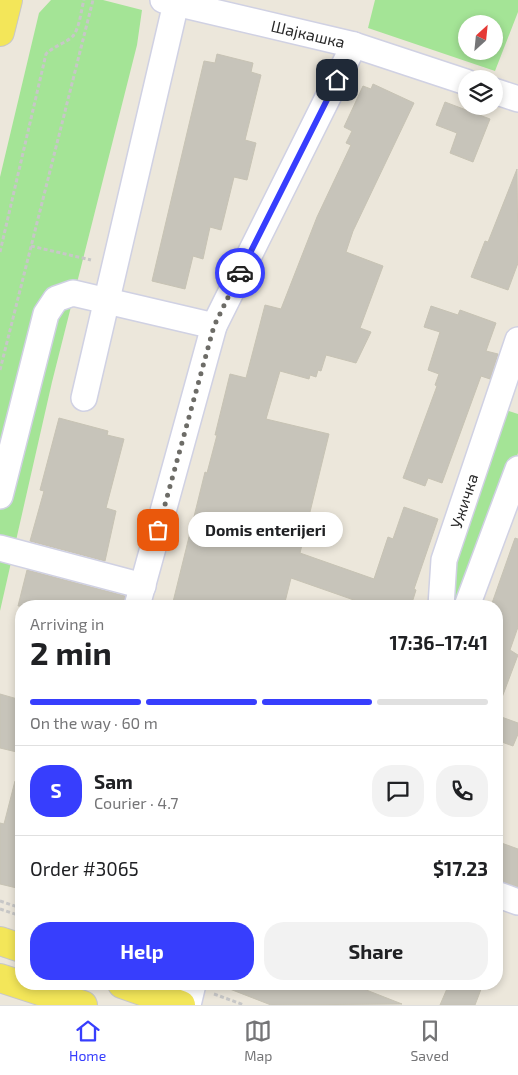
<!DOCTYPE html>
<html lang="en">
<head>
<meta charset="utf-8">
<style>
	:root { --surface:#fff; --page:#f2f2f2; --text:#202124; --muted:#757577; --line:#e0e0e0; --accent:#373efd }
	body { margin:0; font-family:"Exo 2",sans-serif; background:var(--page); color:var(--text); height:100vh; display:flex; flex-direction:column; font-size:19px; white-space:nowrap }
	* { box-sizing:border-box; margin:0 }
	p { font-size:16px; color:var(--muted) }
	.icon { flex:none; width:28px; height:28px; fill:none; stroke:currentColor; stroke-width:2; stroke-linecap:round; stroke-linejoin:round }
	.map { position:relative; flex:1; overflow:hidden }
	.drawer { position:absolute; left:15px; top:600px; width:488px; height:390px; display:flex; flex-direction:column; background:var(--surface); border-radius:20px; box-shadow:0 2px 8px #0003 }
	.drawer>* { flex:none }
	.needle { width:32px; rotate:27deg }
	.buttons { position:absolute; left:458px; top:15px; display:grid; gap:10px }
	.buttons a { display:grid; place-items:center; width:45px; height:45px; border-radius:50%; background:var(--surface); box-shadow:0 2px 8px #0003; font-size:25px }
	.pin { position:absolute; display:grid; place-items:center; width:42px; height:42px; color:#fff; margin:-21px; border-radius:10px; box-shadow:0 2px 8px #0006 }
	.courier { position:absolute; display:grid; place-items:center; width:50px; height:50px; margin:-25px; border:4px solid #373efd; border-radius:50%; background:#fff; color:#222; box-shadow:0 1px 6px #0007 }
	.bubble { position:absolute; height:35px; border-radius:18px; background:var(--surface); box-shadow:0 2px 8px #0003; font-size:16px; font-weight:700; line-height:35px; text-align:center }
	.summary em { font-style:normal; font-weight:700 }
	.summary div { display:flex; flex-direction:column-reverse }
	.summary { display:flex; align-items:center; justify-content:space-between; height:85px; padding:0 15px }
	h1 { font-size:32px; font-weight:700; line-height:38px }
	.bar { display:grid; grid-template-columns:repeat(4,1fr); gap:8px 5px; align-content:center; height:60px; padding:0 15px }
	.bar i { height:6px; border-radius:4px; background:var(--line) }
	.bar .selected { background:var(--accent) }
	.bar p { grid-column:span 4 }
	.line { display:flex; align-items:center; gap:12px; padding:0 15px; border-top:1px solid var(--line) }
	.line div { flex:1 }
	.round { display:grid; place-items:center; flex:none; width:52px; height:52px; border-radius:20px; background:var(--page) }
	.primary-button { display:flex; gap:10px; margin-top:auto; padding:10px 15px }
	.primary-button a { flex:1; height:58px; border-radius:20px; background:var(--accent); color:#fff; font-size:20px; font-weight:700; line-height:58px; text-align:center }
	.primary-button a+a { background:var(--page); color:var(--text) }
	.dock { display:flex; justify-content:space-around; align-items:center; height:70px; border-top:1px solid var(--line); background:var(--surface); font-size:14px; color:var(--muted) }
	.dock a { display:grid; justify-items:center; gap:2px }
	.dock .selected { color:var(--accent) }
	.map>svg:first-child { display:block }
</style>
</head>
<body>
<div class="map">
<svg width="518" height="1005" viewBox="0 0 518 1005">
	<rect width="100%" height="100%" fill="#ece7db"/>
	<g fill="#a4e496" fill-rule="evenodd">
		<path d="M51,0H103L142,10L137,45L52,382L0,611V177L39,13Z"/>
		<path d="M375,0H518V12L495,71L368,28ZM466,24H494V51H466Z"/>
		<path d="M503,409L518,414V453L461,606H447L451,560Z"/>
	</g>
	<g fill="#c7c4ba" stroke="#c7c3b4">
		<path d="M217,54L253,63L251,72L261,75L245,140L256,143L247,180L234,177L221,230L210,227L203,259L193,256L185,289L152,281L204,61L215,63Z"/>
		<path d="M373,84L414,103L353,231L346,252L383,266L360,328L371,332L356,363L326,355L321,371L318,370L316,377L310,375L309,379L280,371L266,419L329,434L300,553L374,579L388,537L393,539L404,507L438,519L414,589L416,590L411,606H371L291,578L284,606H172L205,472L207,473L217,435H215L230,374L246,378L265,305L281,309L317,217L351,145L346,143L352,131L344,127L363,86L371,89Z"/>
		<path d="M445,102L490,119L473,162L450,153L457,133L436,125Z"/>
		<path d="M517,169L518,263L508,290L471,277L485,241L488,242Z"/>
		<path d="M431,306L458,315L460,310L496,323L486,351L498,354L490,379L481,376L442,483L428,478L425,486L403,478L437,386L435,385L439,374L428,370L440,332L424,327Z"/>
		<path d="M59,418L108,431L107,435L124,439L106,508L116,511L105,561L30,541L44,491L40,490Z"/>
		<path d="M515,538L518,539V627L510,650L518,655L498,708H496V606H491Z"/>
		<path d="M27,570L125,596L123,606H18Z"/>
		<path d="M0,694L21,700V753L0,748Z"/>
		<path d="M496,715L518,723V734L513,746L496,740Z"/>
		<path d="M15,781L21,782V889L0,884V823L4,824Z"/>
		<path d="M496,841L518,849V887L496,880Z"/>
		<path d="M223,984H351L402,1004L271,1005L222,986Z"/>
		<path d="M449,984H483L475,1005H440Z"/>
	</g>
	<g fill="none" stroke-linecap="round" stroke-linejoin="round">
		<g stroke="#d0d1e3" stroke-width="28">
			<g id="minor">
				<path d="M163,0L354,45L466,82"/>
				<path d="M494,91L518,99"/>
				<path d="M84,398L176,3"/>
				<path d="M0,496L46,314L56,299L73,293L214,326"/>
				<path d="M0,548L143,586"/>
				<path d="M137,606L214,326L354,45"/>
				<path d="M441,606L444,560L518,340"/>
				<path d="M467,606L518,469"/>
				<path d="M496,894L518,902"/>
				<path d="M188,1005L193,984"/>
			</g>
		</g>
		<g stroke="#c7c7c7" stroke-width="30">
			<g id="major">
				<path d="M0,32L8,0"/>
				<path d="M0,941L21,948"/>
				<path d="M0,978L83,1005"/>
				<path d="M122,984L181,1005"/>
			</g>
		</g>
		<g stroke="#c7c7c7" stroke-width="3" stroke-dasharray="4 2.5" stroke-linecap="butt">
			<path d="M31,246L91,260"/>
			<path d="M0,252L46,54C54,46 66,43 73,36C80,27 81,10 84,0"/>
			<path d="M0,370L93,0"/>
			<path d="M0,901L21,908"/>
			<path d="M0,909L21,916"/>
			<path d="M214,994L244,1005"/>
		</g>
		<use href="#minor" stroke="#fff" stroke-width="25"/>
		<use href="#major" stroke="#f3e659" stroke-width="28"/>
	</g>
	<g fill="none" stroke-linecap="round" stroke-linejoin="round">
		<path stroke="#6d6c67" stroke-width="5" stroke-dasharray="0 9" d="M158,530L214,326L240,273"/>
		<path stroke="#373efd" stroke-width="6" d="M240,273L337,80"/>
	</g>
	<g text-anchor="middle" stroke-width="4.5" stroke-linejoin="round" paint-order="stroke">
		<g font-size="16" fill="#292929" stroke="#fff">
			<text transform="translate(308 34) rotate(13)" y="6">Шајкашка</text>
			<text transform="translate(464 501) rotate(-72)" y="6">Ужичка</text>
		</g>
	</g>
</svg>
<div class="buttons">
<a><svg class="needle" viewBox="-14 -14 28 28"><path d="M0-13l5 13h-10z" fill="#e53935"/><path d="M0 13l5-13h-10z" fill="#757577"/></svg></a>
<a><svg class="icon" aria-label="layers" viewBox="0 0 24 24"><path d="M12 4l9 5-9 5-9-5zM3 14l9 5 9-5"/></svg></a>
</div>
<div class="pin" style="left:158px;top:530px;background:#ea580c"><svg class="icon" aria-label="bag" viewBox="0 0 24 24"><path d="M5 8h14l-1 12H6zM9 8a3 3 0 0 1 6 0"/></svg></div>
<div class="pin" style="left:337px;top:80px;background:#1f2937"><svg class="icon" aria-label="home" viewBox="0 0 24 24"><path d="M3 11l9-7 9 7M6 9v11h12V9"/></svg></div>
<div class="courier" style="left:240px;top:273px"><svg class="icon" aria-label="car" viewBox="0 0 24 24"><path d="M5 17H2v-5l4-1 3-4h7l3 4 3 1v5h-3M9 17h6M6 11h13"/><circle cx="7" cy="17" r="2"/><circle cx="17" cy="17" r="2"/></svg></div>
<div class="bubble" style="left:188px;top:512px;width:155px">Domis enterijeri</div>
<section class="drawer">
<div class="summary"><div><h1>2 min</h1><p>Arriving in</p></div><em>17:36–17:41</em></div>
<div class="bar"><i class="selected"></i><i class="selected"></i><i class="selected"></i><i></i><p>On the way · 60 m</p></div>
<div class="line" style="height:90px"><b class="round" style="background:var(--accent);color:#fff">S</b><div><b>Sam</b><p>Courier · 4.7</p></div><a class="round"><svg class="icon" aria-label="chat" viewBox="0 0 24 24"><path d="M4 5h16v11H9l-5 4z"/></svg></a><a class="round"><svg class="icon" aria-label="phone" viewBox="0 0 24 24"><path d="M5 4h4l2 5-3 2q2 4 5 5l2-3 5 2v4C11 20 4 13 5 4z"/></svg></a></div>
<div class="line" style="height:65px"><div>Order #3065</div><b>$17.23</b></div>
<div class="primary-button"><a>Help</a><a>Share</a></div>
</section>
</div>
<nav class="dock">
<a class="selected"><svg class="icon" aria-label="home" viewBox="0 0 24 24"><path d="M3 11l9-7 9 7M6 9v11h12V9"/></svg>Home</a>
<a><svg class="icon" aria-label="map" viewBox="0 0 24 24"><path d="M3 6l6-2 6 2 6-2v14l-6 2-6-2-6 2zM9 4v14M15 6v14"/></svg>Map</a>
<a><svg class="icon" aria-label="saved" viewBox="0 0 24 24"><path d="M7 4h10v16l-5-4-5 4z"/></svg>Saved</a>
</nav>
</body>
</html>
